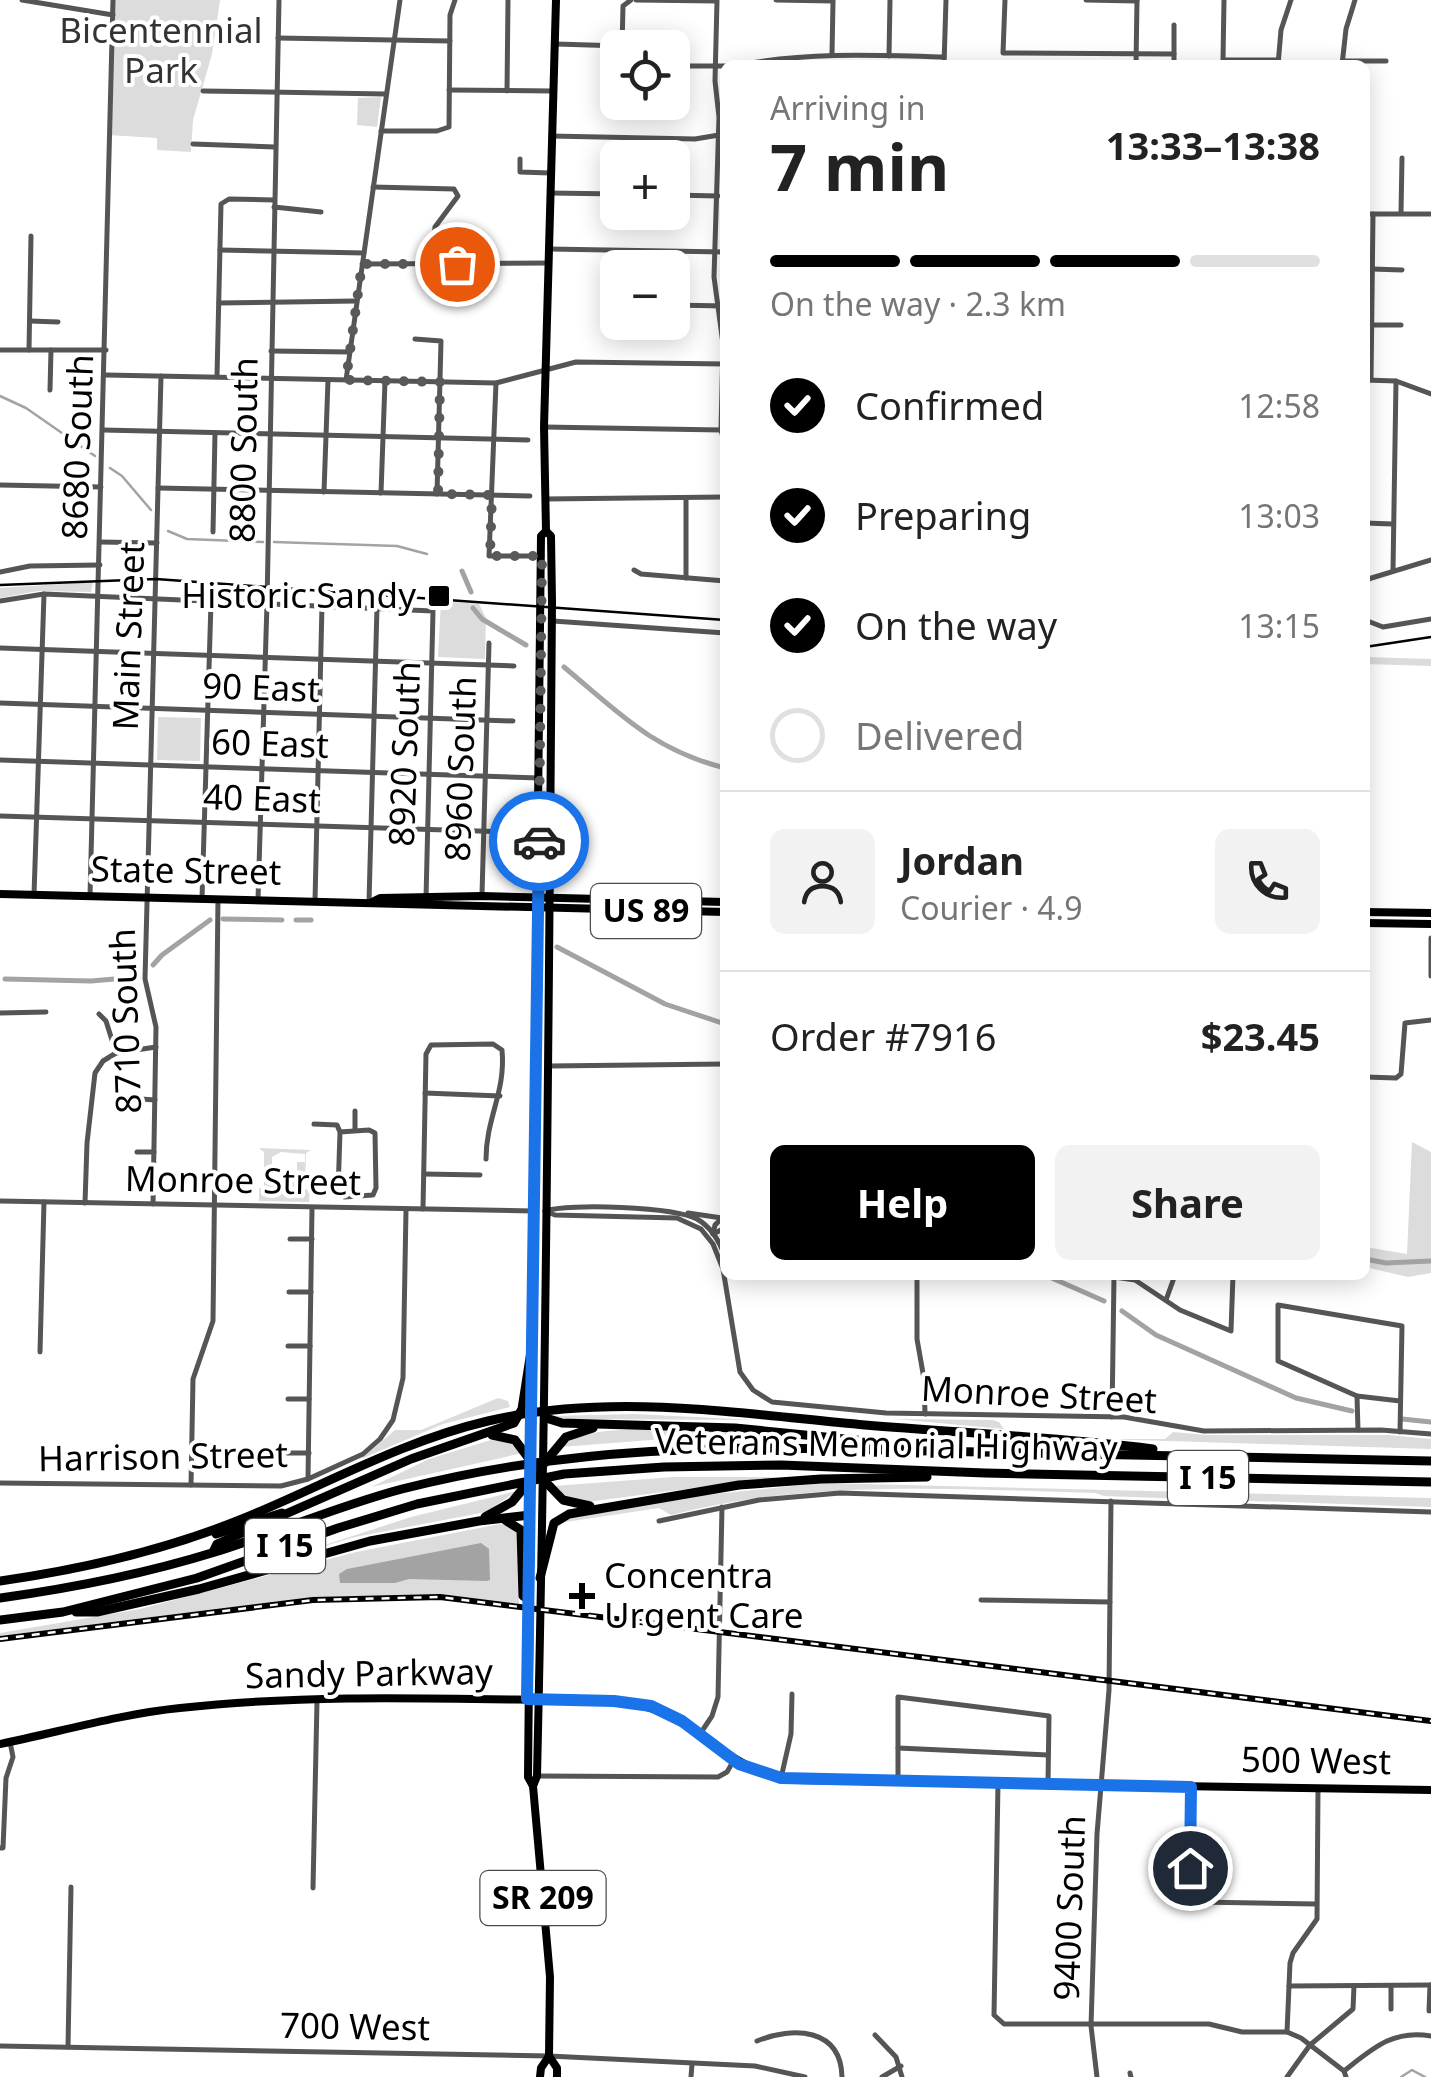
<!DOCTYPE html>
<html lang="en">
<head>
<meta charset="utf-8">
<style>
	:root { --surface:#fff; --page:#f2f2f2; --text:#222; --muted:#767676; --line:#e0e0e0; --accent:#000 }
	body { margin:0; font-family:"Noto Sans",sans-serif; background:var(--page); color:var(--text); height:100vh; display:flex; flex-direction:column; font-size:38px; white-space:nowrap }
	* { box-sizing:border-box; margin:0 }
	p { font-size:32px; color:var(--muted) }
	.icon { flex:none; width:55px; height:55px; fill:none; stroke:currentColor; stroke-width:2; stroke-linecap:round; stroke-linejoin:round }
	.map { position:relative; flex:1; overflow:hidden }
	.drawer { position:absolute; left:720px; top:60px; width:650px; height:1220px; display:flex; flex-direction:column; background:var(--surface); border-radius:15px; box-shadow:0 5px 25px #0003 }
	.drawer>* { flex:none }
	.controls { position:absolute; left:600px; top:30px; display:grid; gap:20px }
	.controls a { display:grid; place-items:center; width:90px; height:90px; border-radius:15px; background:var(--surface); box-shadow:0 5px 25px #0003; font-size:50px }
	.pin { position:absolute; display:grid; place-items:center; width:85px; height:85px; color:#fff; margin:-42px; border:5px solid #fff; border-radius:50%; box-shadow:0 2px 10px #0007 }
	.courier { position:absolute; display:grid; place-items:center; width:100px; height:100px; margin:-50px; border:8px solid #1a73e8; border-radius:50%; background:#fff; color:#222; box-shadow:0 2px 12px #0007 }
	.headline em { font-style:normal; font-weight:700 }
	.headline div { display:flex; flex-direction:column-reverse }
	.headline { display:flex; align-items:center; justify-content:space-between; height:170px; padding:0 50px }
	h1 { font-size:65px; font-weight:700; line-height:75px }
	.bar { display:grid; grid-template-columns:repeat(4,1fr); gap:15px 10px; align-content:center; height:120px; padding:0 50px }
	.bar i { height:12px; border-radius:8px; background:var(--line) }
	.bar .on { background:var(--accent) }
	.bar p { grid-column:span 4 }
	.line { display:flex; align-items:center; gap:25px; padding:0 50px; border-top:2px solid var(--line) }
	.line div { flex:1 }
	.round { display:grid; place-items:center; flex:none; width:105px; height:105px; border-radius:15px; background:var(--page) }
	ol { padding:0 50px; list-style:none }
	li { display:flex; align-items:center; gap:30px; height:110px }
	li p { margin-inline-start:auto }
	li .icon { padding:10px; border-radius:50%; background:var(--accent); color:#fff; stroke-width:4 }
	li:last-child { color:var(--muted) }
	li i { width:55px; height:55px; border:5px solid var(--line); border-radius:50% }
	.cta { display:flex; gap:20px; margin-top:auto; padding:20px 50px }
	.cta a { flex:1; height:115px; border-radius:15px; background:var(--accent); color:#fff; font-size:40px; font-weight:700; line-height:115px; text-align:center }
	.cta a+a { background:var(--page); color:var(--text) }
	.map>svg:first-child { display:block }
</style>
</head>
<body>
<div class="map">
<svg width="1431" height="2077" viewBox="0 0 1431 2077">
	<rect width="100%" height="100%" fill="#fff"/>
	<g fill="#dcdcdc" fill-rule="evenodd">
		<path d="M111,0H220L212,54L193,120L191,152L157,150V138L108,135Z"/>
		<path d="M381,97L377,127L357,125L358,98Z"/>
		<path d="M93,582L91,592L38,591L0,598V588Z"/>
		<path d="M441,601L479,604L486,618L485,659L438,657Z"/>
		<path d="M1365,657L1431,659V666L1365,664Z"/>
		<path d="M158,717L201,718L200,761L157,760Z"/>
		<path d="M1412,1142L1431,1152V1273L1408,1277L1365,1267V1247L1407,1254Z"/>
		<path d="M259,1148L311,1150L306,1153L305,1189L310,1190L309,1202L259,1201V1188H264V1152ZM281,1152L305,1154V1162H297V1170L303,1171V1179H289V1187L279,1186V1179L266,1178V1170H272V1157Z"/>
		<path d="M498,1398L508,1401L510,1407L443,1424L361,1459L395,1430H421Z"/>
		<path d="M634,1414L757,1420L566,1419L553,1416Z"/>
		<path d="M895,1419L993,1420L999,1422L1004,1429Z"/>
		<path d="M698,1431L796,1438H677L561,1447C588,1422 661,1431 698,1431Z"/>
		<path d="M1173,1432L1207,1435H1388L1431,1439V1449L1102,1439H1165Z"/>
		<path d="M491,1440L509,1442L523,1453L371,1487L429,1459Z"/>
		<path d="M673,1477H777L587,1502L565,1497L554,1486Z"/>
		<path d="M822,1483L1431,1498V1507L1104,1496L1095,1493C953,1489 810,1479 671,1515L659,1508L559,1523L561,1519L695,1496Z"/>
		<path d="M517,1491L486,1512L355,1537L291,1556L411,1517Z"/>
		<path d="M500,1524L512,1526L518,1534L519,1604L453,1597L344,1596L279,1601L0,1636V1633L140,1609L356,1552Z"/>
	</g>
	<path fill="#a3a3a3" d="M481,1543L489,1549L490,1580L487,1581L409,1579L395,1583H340L339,1574L347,1569Z"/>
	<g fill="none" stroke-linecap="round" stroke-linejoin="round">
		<g stroke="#a3a3a3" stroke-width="2.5">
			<path d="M0,396L26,408L95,456"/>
			<path d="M110,468L122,476L151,510"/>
			<path d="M168,531L187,539L263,542"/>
			<path d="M274,542L397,546L427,554"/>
			<path d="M1401,2077L1412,2070L1425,2077"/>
		</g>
		<g stroke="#a3a3a3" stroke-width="5">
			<path d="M462,571L471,592"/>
			<path d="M473,608L482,619L526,645"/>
			<path d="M564,667C619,713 653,750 725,768"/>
			<path d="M223,919L282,920"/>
			<path d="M296,920H311"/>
			<path d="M557,947L665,1004L725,1024"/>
			<path d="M153,965L162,955L210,920"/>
			<path d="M5,979L91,981L138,977"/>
			<path d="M1365,1259L1386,1263L1431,1261"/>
			<path d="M1045,1275L1104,1301"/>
			<path d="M1122,1311L1156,1335L1296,1398L1352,1411"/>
			<path d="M1402,1419L1431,1422"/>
		</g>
		<g stroke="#555" stroke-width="5">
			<path d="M22,0L113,15"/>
			<path d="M636,0L717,1L715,81L719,117L714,277L723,344L721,430L725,444"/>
			<path d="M776,0L833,1"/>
			<path d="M1005,0L1003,53L1174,54"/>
			<path d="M1086,0L1137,1"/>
			<path d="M1224,0L1223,60H1278"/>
			<path d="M278,38L450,41"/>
			<path d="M556,44L622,46"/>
			<path d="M622,47L623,6L631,0"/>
			<path d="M832,54L833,2"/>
			<path d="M889,56L890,0"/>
			<path d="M1342,61H1386"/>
			<path d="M739,65C807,52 875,55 944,57"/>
			<path d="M944,65L946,0"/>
			<path d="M1136,65L1137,0"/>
			<path d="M1174,65V25"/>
			<path d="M1278,65L1281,30L1291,0"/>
			<path d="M1342,65L1346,29L1355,0"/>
			<path d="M672,69L683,66H725"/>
			<path d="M449,90L552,91"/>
			<path d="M203,91L385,94"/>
			<path d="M507,91L508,0"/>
			<path d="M381,131H437L449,127L450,15L455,0"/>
			<path d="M551,136L695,139L725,134"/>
			<path d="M193,144L275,147"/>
			<path d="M520,159V172L550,173"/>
			<path d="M373,187L454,189L458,196L435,227L432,264"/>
			<path d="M550,193L618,194"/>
			<path d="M672,195L718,196"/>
			<path d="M274,207L321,212"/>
			<path d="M1401,213L1402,158"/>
			<path d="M1365,214H1431"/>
			<path d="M549,249L725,252"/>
			<path d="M220,250L364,253"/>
			<path d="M362,264L549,263"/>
			<path d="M1372,269L1402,270"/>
			<path d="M219,303L356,301"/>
			<path d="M614,304H618"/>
			<path d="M672,305L725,306"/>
			<path d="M30,321L58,322"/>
			<path d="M1372,325H1401"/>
			<path d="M415,339L441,341L437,494"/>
			<path d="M0,350H106"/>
			<path d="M29,350L31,236"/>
			<path d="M271,351L350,352"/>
			<path d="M106,375L496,383L576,362L725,364"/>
			<path d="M217,376L221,204L229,199L274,200"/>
			<path d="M346,380L400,0"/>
			<path d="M1365,380L1396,381L1431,394"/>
			<path d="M1371,380L1373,214"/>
			<path d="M496,383L489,556H542"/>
			<path d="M50,390L51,350"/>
			<path d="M544,427L721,430"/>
			<path d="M103,430L528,440"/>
			<path d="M0,485L101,487"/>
			<path d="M158,488L530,496"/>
			<path d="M324,492L328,380"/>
			<path d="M381,493L385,381"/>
			<path d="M545,499L725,497"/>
			<path d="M1365,523L1392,524"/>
			<path d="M213,532L215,433"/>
			<path d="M100,542L157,543"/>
			<path d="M634,570L641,574L725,581"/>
			<path d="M1393,571L1396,381"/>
			<path d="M0,572L30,566L100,565"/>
			<path d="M686,578V498"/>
			<path d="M1365,580L1431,560"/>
			<path d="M0,601L44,594L433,611L426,898"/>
			<path d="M1365,620L1383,627L1431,619"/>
			<path d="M553,621L725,633"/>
			<path d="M0,648L514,666"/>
			<path d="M0,703L513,721"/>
			<path d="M0,760L539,778"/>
			<path d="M0,816L512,832L523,836"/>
			<path d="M34,895L44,594"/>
			<path d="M482,895L489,643"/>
			<path d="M90,896L113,0"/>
			<path d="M202,899L211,602"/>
			<path d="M258,900L267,603L279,0"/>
			<path d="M315,901L322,605"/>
			<path d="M369,902L377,607"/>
			<path d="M1431,938V976"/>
			<path d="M0,1013L46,1012"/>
			<path d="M99,1014L106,1021L116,1053"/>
			<path d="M549,1066L725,1064"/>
			<path d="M1365,1077L1396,1078L1401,1074L1405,1023L1431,1020"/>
			<path d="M425,1093L500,1096"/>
			<path d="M141,1099L155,1100"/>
			<path d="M314,1124L337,1125L340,1132L369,1130L375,1133L376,1188L373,1195L344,1197L338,1193L340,1132"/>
			<path d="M355,1130V1111"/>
			<path d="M137,1152H154"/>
			<path d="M424,1174L480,1175"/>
			<path d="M0,1201L534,1211"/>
			<path d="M85,1203L87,1143L95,1073L103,1061L116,1053L156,1047"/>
			<path d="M153,1204L156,1027L145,979L161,376"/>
			<path d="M423,1209L426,1054L431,1045L493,1044L502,1050C506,1092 486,1118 486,1159"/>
			<path d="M545,1211L555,1215L677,1218L701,1229L713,1244L723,1269L740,1372L753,1390L772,1402L886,1413L1124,1417L1204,1431L1381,1430L1431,1434"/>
			<path d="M545,1211C569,1203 674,1207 697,1219C711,1227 720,1242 725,1257"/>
			<path d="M688,1213L722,1218"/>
			<path d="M713,1234L723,1229L722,1218"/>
			<path d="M713,1234L715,1225L722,1218"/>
			<path d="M290,1239H312"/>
			<path d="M917,1275V1339L924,1379L925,1414"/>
			<path d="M1114,1277L1135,1280L1180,1310L1231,1331L1233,1275"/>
			<path d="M289,1292H311"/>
			<path d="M1166,1300L1175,1275"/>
			<path d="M288,1346H310"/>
			<path d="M40,1352L44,1202"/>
			<path d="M1357,1396L1358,1430"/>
			<path d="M288,1399H309"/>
			<path d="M1112,1417L1114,1275"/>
			<path d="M1400,1432L1402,1326L1278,1305V1361L1357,1396L1400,1401"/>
			<path d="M287,1453H309"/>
			<path d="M308,1479L312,1208"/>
			<path d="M0,1483L281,1486L308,1479L363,1454L380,1439L393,1420L403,1378L406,1210"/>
			<path d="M191,1485L193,1379L213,1321L218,899"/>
			<path d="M659,1521L759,1500L840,1493L1431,1512"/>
			<path d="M981,1600L1110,1602"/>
			<path d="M700,1734L712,1716L718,1697L722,1507"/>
			<path d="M898,1748L1048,1755"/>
			<path d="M537,1776L718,1777L727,1772L734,1760"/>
			<path d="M781,1778L791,1734L792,1694"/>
			<path d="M898,1782V1697L1049,1716L1048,1784"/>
			<path d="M998,1783L994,2015L1004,2024H1209L1242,2032H1287L1301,2038L1344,2071L1346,2077"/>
			<path d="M1191,1787L1189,1892L1197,1902L1316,1904"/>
			<path d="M0,1848H3L6,1778L13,1757L10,1742"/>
			<path d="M313,1888L317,1701"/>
			<path d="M1289,1986L1431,1985"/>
			<path d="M1391,1986V2009"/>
			<path d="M1429,2011L1430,1985"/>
			<path d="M1287,2032L1290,1963L1293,1953L1317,1919L1318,1789"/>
			<path d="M875,2035L896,2057L902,2077"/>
			<path d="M757,2041C793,2026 841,2028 842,2077"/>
			<path d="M0,2046L549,2056L755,2066L805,2077"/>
			<path d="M68,2047L71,1887"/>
			<path d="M1344,2071C1372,2049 1393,2029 1431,2036"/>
			<path d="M1130,2073L1131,2077"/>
			<path d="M691,2077L692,2064"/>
			<path d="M882,2077L901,2066"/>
			<path d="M1097,2077L1091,2026L1097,1834L1109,1690L1111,1501"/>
			<path d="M1287,2077L1310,2045L1353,2009L1354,1986"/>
		</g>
		<g stroke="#000" stroke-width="8">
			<path d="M0,894L725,912"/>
			<path d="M372,902L380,898L482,896L725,902"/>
			<path d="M1365,912L1431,913"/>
			<path d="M1365,923L1431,924"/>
			<path d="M532,1349L541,536L546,531L544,427L556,0"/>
			<path d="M532,1368L528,1777L533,1786L550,1977L549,2056L541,2068L540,2077"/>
			<path d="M0,1744C59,1732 120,1714 180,1708C324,1692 470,1700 614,1701C695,1706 716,1770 795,1780L1431,1790"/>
			<path d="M533,1786L537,1776C546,1385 549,993 552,602L551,536L546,531"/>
			<path d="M549,2056L557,2068V2077"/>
		</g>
		<g stroke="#000" stroke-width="9">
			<path d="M546,1418L562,1423L735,1428L916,1446"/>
			<path d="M492,1435L515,1440L533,1464"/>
			<path d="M541,1477L563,1500L590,1506"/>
			<path d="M485,1517L512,1502L566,1437L593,1428"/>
			<path d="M505,1520L521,1530L523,1596L528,1599"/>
			<path d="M216,1534L282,1513"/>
			<path d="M213,1552L217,1544L411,1459L514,1423L522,1409L532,1345"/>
			<path d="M540,1578L554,1523L569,1514L739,1485L821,1479L927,1477"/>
			<path d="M0,1581C84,1569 163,1551 242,1519C323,1486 402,1441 488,1421C610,1392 742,1414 865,1425C961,1433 1057,1437 1153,1449"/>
			<path d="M0,1598C73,1588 144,1574 215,1552C278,1532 338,1506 402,1489C527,1457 650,1448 778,1448L1431,1461"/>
			<path d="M76,1612H97L199,1589L370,1541L479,1521L530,1515"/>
			<path d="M0,1620L63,1612L197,1578L338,1528L417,1504L564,1474L664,1467L781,1465L985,1473L1431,1482"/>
		</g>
		<g stroke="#000" stroke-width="2.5">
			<path d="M0,585L156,579L725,620"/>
			<path d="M1365,647L1431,637"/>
		</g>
		<g stroke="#000" stroke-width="6">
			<path id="rail" d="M0,1639L313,1600L440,1597L1431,1721"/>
		</g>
		<use href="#rail" stroke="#fff" stroke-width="2.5" stroke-dasharray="8" stroke-linecap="butt"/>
	</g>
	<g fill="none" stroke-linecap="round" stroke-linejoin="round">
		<path stroke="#595959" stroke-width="10" stroke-dasharray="0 18" d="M457,264H362L346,380L440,382L438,494L492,495L490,556H542L539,841"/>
		<path stroke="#1a73e8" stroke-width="12" d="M539,841L527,1699L614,1701L651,1706L682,1721L739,1764L781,1778L1191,1787L1190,1868"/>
	</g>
	<g fill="#000" stroke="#fff" stroke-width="4">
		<rect x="427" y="584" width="24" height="24" rx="5"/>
		<path d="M577 1581h10v10h10v10h-10v10h-10v-10h-10v-10h10z"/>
	</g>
	<g text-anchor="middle" stroke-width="8" stroke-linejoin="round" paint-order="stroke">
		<g fill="#fff" stroke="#4c4c4c" stroke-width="2.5">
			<rect x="591" y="884" width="110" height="54" rx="8"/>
			<rect x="1168" y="1451" width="80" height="54" rx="8"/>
			<rect x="245" y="1519" width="80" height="54" rx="8"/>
			<rect x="480.5" y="1871" width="125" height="54" rx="8"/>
		</g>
		<g font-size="32" font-weight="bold" fill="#000">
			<text x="646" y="922">US 89</text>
			<text x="1208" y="1489">I 15</text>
			<text x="285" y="1557">I 15</text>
			<text x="543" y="1909">SR 209</text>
		</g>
		<g font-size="35" fill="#333" stroke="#fff">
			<text x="161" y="43">Bicentennial<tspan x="161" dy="40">Park</tspan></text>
		</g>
		<g font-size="35" fill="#000" stroke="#fff">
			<text transform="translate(78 447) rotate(-88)" y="12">8680 South</text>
			<text transform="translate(244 450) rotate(-89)" y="12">8800 South</text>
			<text transform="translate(129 636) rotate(-88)" y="12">Main Street</text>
			<text transform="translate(261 688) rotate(2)" y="12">90 East</text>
			<text transform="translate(270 744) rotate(2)" y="12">60 East</text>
			<text transform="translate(405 754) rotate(-88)" y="12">8920 South</text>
			<text transform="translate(461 769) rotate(-88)" y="12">8960 South</text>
			<text transform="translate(262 799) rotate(2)" y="12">40 East</text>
			<text transform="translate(186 871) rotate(1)" y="12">State Street</text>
			<text transform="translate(126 1021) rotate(-92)" y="12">8710 South</text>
			<text transform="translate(243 1181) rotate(1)" y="12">Monroe Street</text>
			<text transform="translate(1039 1395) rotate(3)" y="12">Monroe Street</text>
			<text transform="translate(886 1445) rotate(1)" y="12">Veterans Memorial Highway</text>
			<text transform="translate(163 1457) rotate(-1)" y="12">Harrison Street</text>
			<text transform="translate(369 1674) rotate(-1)" y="12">Sandy Parkway</text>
			<text transform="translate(1316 1761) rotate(1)" y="12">500 West</text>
			<text transform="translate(1070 1908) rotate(-88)" y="12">9400 South</text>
			<text transform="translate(355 2027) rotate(1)" y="12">700 West</text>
		</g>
		<g font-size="35" fill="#000" stroke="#fff" text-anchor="end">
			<text x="416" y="608">Historic Sandy</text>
			<text x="604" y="1588" text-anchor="start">Concentra<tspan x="604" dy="40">Urgent Care</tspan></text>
		</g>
	</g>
</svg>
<div class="controls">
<a><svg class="icon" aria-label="locate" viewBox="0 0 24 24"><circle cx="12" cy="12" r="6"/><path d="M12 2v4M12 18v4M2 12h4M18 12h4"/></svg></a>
<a>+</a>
<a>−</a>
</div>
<div class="pin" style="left:457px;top:264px;background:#ea580c"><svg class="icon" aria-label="bag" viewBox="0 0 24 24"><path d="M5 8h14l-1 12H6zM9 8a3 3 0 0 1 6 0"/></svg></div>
<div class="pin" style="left:1190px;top:1868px;background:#1f2937"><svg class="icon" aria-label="home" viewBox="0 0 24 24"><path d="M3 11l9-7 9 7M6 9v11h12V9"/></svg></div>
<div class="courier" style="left:539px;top:841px"><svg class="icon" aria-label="car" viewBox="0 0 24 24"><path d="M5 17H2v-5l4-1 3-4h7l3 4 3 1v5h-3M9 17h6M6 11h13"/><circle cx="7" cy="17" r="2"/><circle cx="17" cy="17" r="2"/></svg></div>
<section class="drawer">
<div class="headline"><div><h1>7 min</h1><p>Arriving in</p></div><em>13:33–13:38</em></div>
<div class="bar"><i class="on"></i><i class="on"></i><i class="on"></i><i></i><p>On the way · 2.3 km</p></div>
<ol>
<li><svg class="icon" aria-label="check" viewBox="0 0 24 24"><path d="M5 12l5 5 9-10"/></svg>Confirmed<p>12:58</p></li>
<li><svg class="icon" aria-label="check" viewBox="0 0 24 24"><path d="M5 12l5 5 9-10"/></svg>Preparing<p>13:03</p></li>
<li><svg class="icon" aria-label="check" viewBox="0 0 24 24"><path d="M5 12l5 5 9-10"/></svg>On the way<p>13:15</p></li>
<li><i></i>Delivered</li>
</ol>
<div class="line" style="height:180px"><a class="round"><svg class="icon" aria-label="person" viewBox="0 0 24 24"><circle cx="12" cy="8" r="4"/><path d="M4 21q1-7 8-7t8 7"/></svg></a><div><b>Jordan</b><p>Courier · 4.9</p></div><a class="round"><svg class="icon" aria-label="phone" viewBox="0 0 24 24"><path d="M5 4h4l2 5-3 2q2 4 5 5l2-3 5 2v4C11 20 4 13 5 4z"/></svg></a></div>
<div class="line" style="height:130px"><div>Order #7916</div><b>$23.45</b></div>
<div class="cta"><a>Help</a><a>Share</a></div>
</section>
</div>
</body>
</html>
